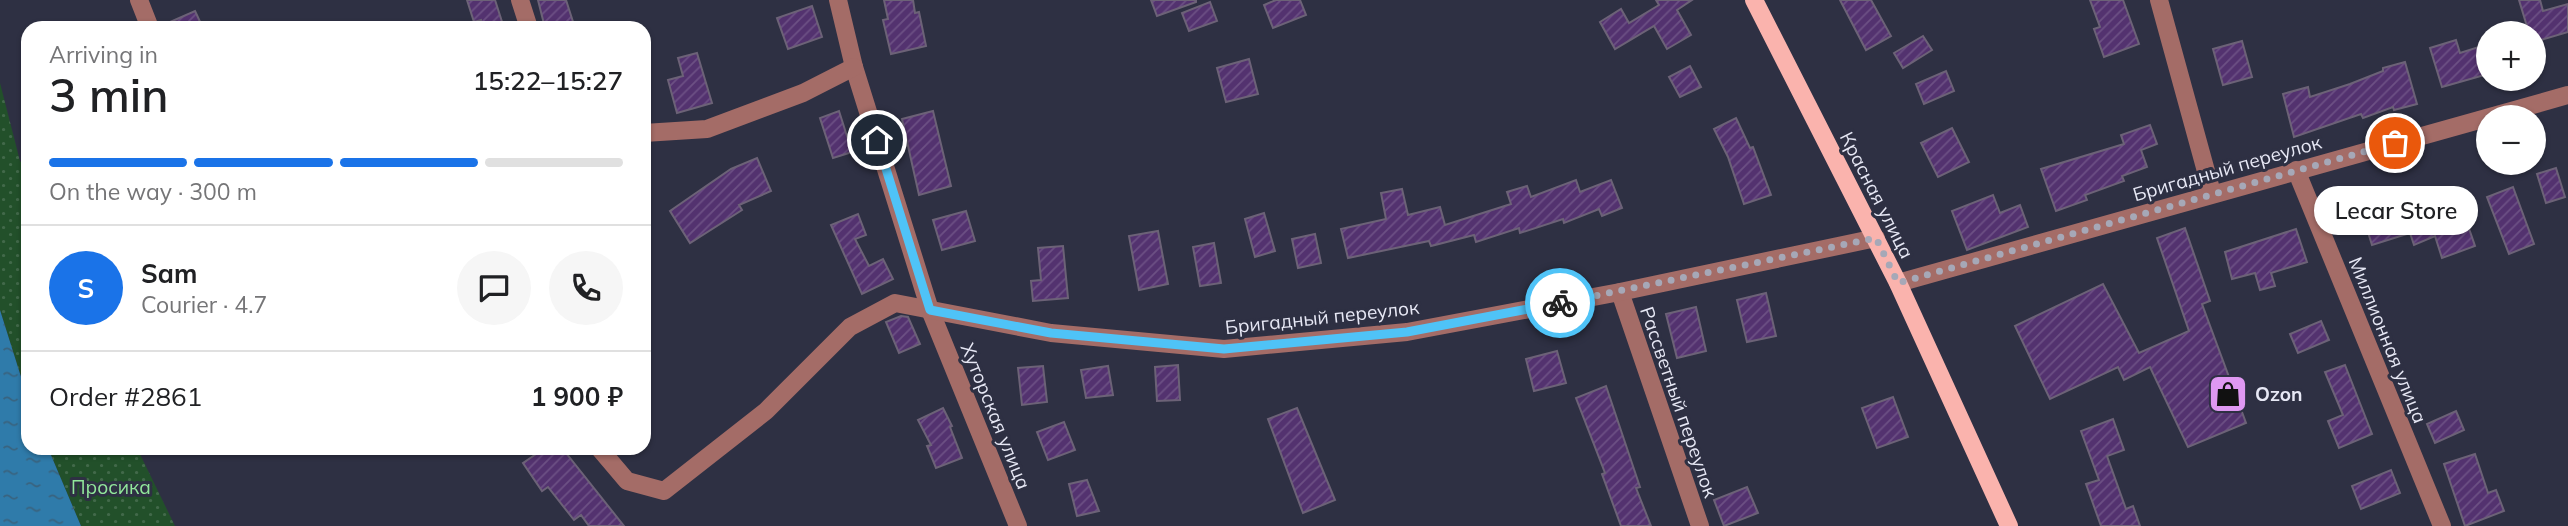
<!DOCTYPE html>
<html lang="en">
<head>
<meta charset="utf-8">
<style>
	:root { --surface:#fff; --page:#f6f6f6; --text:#202124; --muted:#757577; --line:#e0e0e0; --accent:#1a73e8 }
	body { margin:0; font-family:Mulish,sans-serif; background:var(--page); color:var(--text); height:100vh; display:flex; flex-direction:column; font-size:26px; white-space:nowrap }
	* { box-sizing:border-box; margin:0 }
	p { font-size:23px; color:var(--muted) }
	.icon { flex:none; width:38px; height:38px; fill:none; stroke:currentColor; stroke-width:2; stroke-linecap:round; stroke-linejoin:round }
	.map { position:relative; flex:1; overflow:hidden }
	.sheet { position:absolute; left:21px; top:21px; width:630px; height:434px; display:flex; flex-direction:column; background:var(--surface); border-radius:21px; box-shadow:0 2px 5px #0004 }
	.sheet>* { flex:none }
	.buttons { position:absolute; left:2476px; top:21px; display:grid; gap:14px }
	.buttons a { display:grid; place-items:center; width:70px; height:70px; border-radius:50%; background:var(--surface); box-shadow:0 2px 5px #0004; font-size:35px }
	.pin { position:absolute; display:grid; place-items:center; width:60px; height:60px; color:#fff; margin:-30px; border:4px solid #fff; border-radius:50%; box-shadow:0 2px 7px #0007 }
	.courier { position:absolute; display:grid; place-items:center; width:70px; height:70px; margin:-35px; border:5px solid #4fc3f7; border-radius:50%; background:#fff; color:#222; box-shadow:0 2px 9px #0007 }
	.bubble { position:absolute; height:49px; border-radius:24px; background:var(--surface); box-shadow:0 2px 5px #0004; font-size:23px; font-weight:600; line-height:49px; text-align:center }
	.overview em { font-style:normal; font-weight:600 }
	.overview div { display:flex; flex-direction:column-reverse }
	.overview { display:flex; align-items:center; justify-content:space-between; height:119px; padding:0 28px }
	h1 { font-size:46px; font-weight:600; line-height:52px }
	.bar { display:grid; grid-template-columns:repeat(4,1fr); gap:10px 7px; align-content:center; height:84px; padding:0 28px }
	.bar i { height:9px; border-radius:5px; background:var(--line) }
	.bar .on { background:var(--accent) }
	.bar p { grid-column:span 4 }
	.line { display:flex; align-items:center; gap:18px; padding:0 28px; border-top:2px solid var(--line) }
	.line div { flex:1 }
	.round { display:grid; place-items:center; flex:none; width:74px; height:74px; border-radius:37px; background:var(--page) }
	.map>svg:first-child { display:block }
</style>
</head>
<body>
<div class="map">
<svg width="2568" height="526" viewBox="0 0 2568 526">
	<defs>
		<pattern id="park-dots" width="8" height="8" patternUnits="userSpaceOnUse" patternTransform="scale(1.75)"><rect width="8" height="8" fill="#22502a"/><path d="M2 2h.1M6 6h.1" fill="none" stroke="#42694a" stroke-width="1.8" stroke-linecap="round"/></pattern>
		<pattern id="water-ripples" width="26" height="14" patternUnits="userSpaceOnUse" patternTransform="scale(1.75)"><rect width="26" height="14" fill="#2f7baa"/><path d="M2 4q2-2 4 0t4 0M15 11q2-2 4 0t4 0" fill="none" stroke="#39637f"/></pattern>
		<pattern id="building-hatch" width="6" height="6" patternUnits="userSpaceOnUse" patternTransform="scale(1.75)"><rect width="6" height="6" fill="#53326f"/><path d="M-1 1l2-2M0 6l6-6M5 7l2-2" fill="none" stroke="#6c5084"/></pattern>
	</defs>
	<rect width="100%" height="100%" fill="#2e3043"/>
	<g fill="url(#park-dots)">
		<path d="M0,83L20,161L28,170V399L0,310Z"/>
		<path d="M48,448H137L175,526H81Z"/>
	</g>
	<path fill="url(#water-ripples)" d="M0,310L28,399V448H48L81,526H0Z"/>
	<g fill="url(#building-hatch)" stroke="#6c6277" stroke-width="2">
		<path d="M467,0H495L504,28H482L481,20L474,22Z"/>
		<path d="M538,0H566L575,28H545Z"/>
		<path d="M884,0H913L915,13L919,12L926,46L891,54L883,20L888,19Z"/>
		<path d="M1151,0H1196V2L1157,16Z"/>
		<path d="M1276,0H1300L1306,15L1273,28L1264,5Z"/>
		<path d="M1656,0H1692L1677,10L1691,35L1667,49L1654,26L1615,49L1600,22L1621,9L1629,23L1659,5Z"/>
		<path d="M1840,0H1871L1891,36L1866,50Z"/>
		<path d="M2090,0H2123L2139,44L2104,57L2094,29L2100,27Z"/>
		<path d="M2519,0H2540L2543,11L2568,4V32L2534,42V33H2529Z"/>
		<path d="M1210,2L1217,21L1189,31L1182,13Z"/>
		<path d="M812,6L822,37L788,49L777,18Z"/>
		<path d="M195,11L203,28H161V26Z"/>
		<path d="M1923,36L1932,50L1903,68L1894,53Z"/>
		<path d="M2456,40L2460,53L2488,44V74L2442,87L2430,48Z"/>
		<path d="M2242,41L2252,77L2223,85L2213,49Z"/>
		<path d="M697,53L712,103L677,113L668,80L683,76L678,58Z"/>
		<path d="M1249,59L1258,94L1226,102L1217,68Z"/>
		<path d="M2405,62L2417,104L2394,110L2393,107L2363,118L2361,114L2294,137L2283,94L2308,87L2310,97L2350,84L2383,71V68Z"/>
		<path d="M1690,66L1701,87L1680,97L1669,77Z"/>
		<path d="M1946,71L1954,91L1924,104L1916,84Z"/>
		<path d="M839,111L852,152L833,158L820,118Z"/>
		<path d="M933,111L951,186L919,195L902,119Z"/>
		<path d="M1736,118L1750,148L1753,147L1771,195L1744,204L1728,157L1714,129Z"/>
		<path d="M2150,125L2157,144L2141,150L2147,167L2122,176L2124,181L2085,195L2087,200L2056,211L2041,169L2124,144L2121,135Z"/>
		<path d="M1952,128L1969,162L1938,177L1921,143Z"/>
		<path d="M757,158L771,191L739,205L742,210L690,243L670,211L731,169Z"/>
		<path d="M2556,168L2565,197L2546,203L2537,174Z"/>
		<path d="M1576,180L1580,192L1611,180L1622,208L1602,216L1599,209L1564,223L1563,219L1520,233L1519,228L1476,242L1474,235L1431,246L1429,241L1348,258L1341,229L1386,219L1381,193L1402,189L1408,215L1440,207L1445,225L1511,204L1507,192L1527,186L1531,197Z"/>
		<path d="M2513,187L2534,244L2509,254L2487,197Z"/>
		<path d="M2456,191L2475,246L2442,258L2435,236L2414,245L2410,233L2372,245L2362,213L2386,206L2389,216Z"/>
		<path d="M1993,195L2000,213L2020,205L2028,227L1967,250L1952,211Z"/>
		<path d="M966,211L975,241L942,250L933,220Z"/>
		<path d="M1264,213L1275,251L1255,257L1245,219Z"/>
		<path d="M858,214L866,235L855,239L869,266L883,259L893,279L862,294L831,225Z"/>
		<path d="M2185,228L2210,301L2202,304L2246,423L2188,447L2150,367L2124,380L2118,367L2050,399L2015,326L2103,284L2139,353L2189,331L2157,238Z"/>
		<path d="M2296,229L2307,262L2271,273L2275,286L2260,290L2255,273L2232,279L2225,252Z"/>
		<path d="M1158,231L1168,284L1139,290L1129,236Z"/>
		<path d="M1315,234L1321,263L1298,268L1292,239Z"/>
		<path d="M1214,243L1221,283L1200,286L1193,247Z"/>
		<path d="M1063,246L1068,298L1033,301L1031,281L1041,280L1038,248Z"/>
		<path d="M1766,293L1776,336L1747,342L1737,300Z"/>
		<path d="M1696,307L1706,351L1677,358L1666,314Z"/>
		<path d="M901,316L908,317L920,344L899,353L886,322Z"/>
		<path d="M2321,321L2329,340L2298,353L2290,334Z"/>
		<path d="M1557,351L1566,383L1534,391L1526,359Z"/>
		<path d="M1178,365L1180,400L1157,401L1155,367Z"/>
		<path d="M2345,365L2372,434L2339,448L2328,421L2343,415L2325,372Z"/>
		<path d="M1043,366L1047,402L1022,405L1018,368Z"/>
		<path d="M1108,366L1113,395L1086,398L1081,370Z"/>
		<path d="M1606,386L1640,487L1636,488L1651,526H1621L1602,474L1605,473L1576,398Z"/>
		<path d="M1893,397L1908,437L1877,448L1862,408Z"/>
		<path d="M943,408L952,426L950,427L962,458L936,468L927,446L931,445L918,420Z"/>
		<path d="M1297,408L1335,500L1303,513L1268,419Z"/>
		<path d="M2456,411L2464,430L2435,443L2427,424Z"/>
		<path d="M2113,419L2124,450L2107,456L2126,509L2133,506L2140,526H2101L2086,484L2099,480L2081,431Z"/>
		<path d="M1064,422L1075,450L1048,460L1037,432Z"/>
		<path d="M545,448H562L624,526H589L581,515L574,520L548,487L542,491L523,463Z"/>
		<path d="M2475,454L2488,493L2496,490L2504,511L2465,526L2444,464Z"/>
		<path d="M2391,470L2400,493L2361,509L2352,486Z"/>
		<path d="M1087,480L1099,511L1077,516L1069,484Z"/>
		<path d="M1747,487L1758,513L1724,526L1714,500Z"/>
	</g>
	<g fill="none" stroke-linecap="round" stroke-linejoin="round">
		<g stroke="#a46c67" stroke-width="18">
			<path d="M139,0L150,28"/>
			<path d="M520,0L529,28"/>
			<path d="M838,0L854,67L930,310L1018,526"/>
			<path d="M2159,0L2212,193"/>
			<path d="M644,133L707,129L803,93L854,67"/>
			<path d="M2296,170L2442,526"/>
			<path d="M1898,283L2568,95"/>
			<path d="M1620,292L1700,526"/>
			<path d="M599,448L627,481L664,491L766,411L850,327L895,303L1051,333L1224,349L1407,332L1620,292L1876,238"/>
		</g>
		<path stroke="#fab3ad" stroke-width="18" d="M1754,0L1898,283L2009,526"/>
	</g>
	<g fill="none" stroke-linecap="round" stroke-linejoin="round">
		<path stroke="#a6a8b7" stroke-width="7" stroke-dasharray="0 12.6" d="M1560,303L1876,238L1898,283L2395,143"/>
		<path stroke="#4fc3f7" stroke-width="9" d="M877,140L930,310L1051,333L1224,349L1407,332L1560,303"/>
	</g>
	<defs>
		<g id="shop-square" transform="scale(2.0125)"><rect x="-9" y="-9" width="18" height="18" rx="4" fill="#df98f2" stroke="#2e3043"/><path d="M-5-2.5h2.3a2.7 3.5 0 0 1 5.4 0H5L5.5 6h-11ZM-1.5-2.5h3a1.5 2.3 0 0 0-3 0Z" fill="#111"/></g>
	</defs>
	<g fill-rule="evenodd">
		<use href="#shop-square" x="2228" y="394"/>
	</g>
	<g text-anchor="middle" stroke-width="6" stroke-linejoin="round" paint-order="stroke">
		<g font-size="19" fill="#e7e8f5" stroke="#2e3043">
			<text transform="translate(2227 168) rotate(-16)" y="7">Бригадный переулок</text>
			<text transform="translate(1877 195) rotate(63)" y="7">Красная улица</text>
			<text transform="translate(1322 317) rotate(-6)" y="7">Бригадный переулок</text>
			<text transform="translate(2388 340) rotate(68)" y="7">Миллионная улица</text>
			<text transform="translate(1679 402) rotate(71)" y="7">Рассветный переулок</text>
			<text transform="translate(996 416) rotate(68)" y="7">Хуторская улица</text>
		</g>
		<g font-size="19" font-weight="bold" fill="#e7e8f5" stroke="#2e3043" text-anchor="start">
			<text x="2255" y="401">Ozon</text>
		</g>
		<g font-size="19" fill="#91e79b" stroke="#2e3043">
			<text x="111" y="494">Просика</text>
		</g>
	</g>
</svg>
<div class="buttons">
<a>+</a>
<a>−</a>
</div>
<div class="pin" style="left:2395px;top:143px;background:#ea580c"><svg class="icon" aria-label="bag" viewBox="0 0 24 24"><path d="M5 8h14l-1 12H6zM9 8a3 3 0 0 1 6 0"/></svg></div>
<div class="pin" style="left:877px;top:140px;background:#1f2937"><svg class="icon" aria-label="home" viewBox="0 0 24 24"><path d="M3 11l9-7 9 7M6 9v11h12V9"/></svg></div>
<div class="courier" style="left:1560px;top:303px"><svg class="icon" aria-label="bike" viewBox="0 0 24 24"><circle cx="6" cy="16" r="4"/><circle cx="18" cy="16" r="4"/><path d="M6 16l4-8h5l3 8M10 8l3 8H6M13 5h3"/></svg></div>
<div class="bubble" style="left:2314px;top:186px;width:164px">Lecar Store</div>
<section class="sheet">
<div class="overview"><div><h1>3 min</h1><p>Arriving in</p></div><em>15:22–15:27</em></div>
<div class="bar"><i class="on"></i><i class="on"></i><i class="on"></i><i></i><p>On the way · 300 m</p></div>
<div class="line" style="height:126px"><b class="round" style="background:var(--accent);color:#fff">S</b><div><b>Sam</b><p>Courier · 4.7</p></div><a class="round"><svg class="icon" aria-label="chat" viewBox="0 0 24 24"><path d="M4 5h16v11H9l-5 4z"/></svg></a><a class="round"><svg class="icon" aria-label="phone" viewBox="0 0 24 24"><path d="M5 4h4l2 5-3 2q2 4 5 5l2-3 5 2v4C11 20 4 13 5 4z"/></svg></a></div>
<div class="line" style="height:91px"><div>Order #2861</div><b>1 900 ₽</b></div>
</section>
</div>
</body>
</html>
